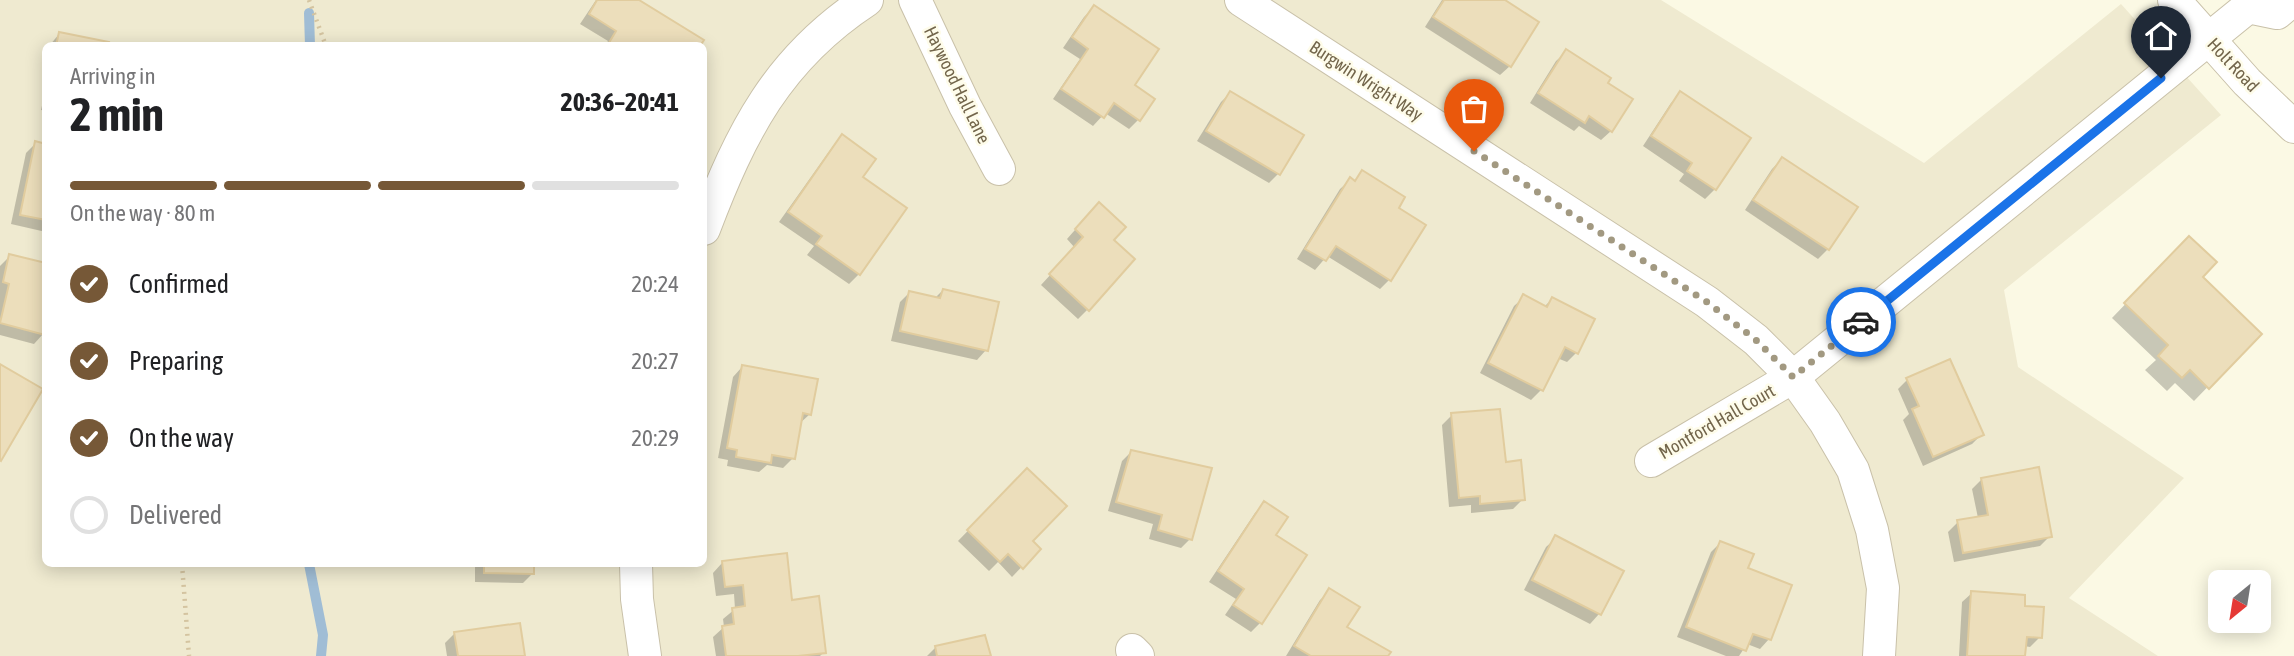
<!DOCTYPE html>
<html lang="en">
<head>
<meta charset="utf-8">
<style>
	:root { --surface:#fff; --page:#f2f2f2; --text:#202124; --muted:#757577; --line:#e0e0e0; --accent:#765837 }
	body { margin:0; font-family:"Asap Condensed",sans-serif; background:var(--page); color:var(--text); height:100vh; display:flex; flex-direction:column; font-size:26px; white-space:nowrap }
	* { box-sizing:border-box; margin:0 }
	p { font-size:23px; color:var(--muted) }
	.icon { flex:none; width:38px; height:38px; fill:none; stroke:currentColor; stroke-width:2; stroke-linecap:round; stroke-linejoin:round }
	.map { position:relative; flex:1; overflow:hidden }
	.side { position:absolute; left:42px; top:42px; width:665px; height:525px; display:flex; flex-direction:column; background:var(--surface); border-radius:10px; box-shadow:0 4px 18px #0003 }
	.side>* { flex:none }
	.needle { width:46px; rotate:210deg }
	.tools { position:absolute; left:2208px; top:570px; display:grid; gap:14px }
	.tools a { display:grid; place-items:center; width:63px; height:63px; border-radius:10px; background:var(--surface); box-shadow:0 4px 18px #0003; font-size:35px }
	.pin { position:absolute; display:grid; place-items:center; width:60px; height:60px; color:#fff; margin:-72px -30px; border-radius:50% 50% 50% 0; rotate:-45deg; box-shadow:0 0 7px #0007 }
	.pin .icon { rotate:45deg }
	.courier { position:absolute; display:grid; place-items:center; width:70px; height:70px; margin:-35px; border:5px solid #1a73e8; border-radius:50%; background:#fff; color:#222; box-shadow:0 2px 9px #0007 }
	.head em { font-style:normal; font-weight:700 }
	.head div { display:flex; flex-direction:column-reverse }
	.head { display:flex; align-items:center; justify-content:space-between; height:119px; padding:0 28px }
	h1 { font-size:46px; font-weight:700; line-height:52px }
	.bar { display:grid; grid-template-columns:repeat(4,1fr); gap:10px 7px; align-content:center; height:84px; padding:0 28px }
	.bar i { height:9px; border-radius:5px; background:var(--line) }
	.bar .on { background:var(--accent) }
	.bar p { grid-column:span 4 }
	ol { padding:0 28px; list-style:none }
	li { display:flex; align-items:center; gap:21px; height:77px }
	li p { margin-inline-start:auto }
	li .icon { padding:7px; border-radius:50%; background:var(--accent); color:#fff; stroke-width:4 }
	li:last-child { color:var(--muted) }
	li i { width:38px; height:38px; border:4px solid var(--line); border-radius:50% }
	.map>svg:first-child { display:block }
</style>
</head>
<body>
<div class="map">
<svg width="2294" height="656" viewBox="0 0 2294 656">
	<rect width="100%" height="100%" fill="#fbf9e4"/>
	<path fill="#efead0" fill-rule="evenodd" d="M0,0H1661L1924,163L2121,4L2221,115L2004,290L2018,367L2184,478L2069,598L2158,656H0ZM46,46H704V564H46Z"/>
	<g fill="#0003">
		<path d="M596,0H636L698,46H605L608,41L580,24Z"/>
		<path d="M1442,0H1501L1510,66L1500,75L1425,27Z"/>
		<path d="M1094,7L1132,86L1138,120L1129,129L1105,113L1093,126L1053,99L1080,59L1063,48L1084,17Z"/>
		<path d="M60,33L107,46H49Z"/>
		<path d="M1566,52L1606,84L1611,131L1601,140L1579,126L1574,131L1530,103L1556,61Z"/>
		<path d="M46,89V111L41,110Z"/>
		<path d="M1230,93L1278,174L1269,183L1197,141L1221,102Z"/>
		<path d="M1681,94L1749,139L1715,189L1705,199L1679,181L1684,174L1643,146L1671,103Z"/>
		<path d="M842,137L861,178L859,274L849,284L807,255L814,246L779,222L833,146Z"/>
		<path d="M36,143L46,145V232L11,224L26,153Z"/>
		<path d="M1782,159L1828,249L1818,259L1745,210L1772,169Z"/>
		<path d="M1363,172L1396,209L1389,280L1380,289L1327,256L1315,270L1297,259L1340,189L1350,180L1353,182Z"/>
		<path d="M1089,214L1112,240L1088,309L1078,319L1041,285L1075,248L1067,239Z"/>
		<path d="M2189,238L2200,277L2259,334L2194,401L2175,383L2167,391L2145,370L2156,360L2112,318Z"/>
		<path d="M10,256L46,265V326L43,334L34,344L0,335V266Z"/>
		<path d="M943,290L986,350L977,360L891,341L900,302L909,293L935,298Z"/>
		<path d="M1524,297L1544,307L1552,299L1576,353L1567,362L1557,358L1541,390L1531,400L1480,373L1514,306Z"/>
		<path d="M742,367L810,414L799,424L793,458L783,468L767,465L759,472L727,466L728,460L718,458L733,377Z"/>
		<path d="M1907,380L1982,434L1972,444L1923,466L1903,420L1909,414L1898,389Z"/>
		<path d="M1452,415L1504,464L1523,499L1513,509L1471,513V505L1449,507L1442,425Z"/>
		<path d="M1131,452L1190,539L1181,548L1149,539L1153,524L1108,511L1122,461Z"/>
		<path d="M1027,470L1031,541L1039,549L1012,577L998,562L989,571L958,541Z"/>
		<path d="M1982,479L2050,536L2040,546L1954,562L1948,532L1958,522L1978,518L1972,489Z"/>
		<path d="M1265,503L1274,535L1260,623L1251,632L1225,615L1236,599L1209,582L1255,513Z"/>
		<path d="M1556,538L1621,572L1599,614L1590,624L1524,590L1546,547Z"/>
		<path d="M1720,543L1746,569L1769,639L1760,649L1747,644L1739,656H1726L1677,637L1711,552Z"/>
		<path d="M722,563L791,602L824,652L820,656H716L713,637L724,627L723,619L735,609L734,594L716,596L713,573Z"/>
		<path d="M475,564H533V573L523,583L475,582Z"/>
		<path d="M1330,591L1345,628L1386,656H1286L1320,600Z"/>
		<path d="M1972,593L2023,607L2040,637L2030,647L2024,646V656H1959L1962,602Z"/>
		<path d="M455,633L523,656H447L445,643Z"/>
		<path d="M936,647L989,656H927Z"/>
	</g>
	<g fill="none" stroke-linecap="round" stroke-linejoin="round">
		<g stroke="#a0bdd5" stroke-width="10">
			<path d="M309,13L310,46"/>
			<path d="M309,564L323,635L321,656"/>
		</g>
	</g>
	<g fill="#ecdebb" stroke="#e1cc9e" stroke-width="2">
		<path d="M597,0H639L704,40L700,46H607L616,31L589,14Z"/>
		<path d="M1444,0H1505L1539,22L1511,67L1433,17Z"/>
		<path d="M1094,5L1159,49L1135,85L1155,99L1140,121L1114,103L1104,118L1061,89L1088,49L1072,37Z"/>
		<path d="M59,32L109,42L108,46H56Z"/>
		<path d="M1566,49L1611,78L1608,83L1633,99L1612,132L1589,116L1585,123L1538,93Z"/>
		<path d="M1230,91L1304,135L1280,175L1206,131Z"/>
		<path d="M1680,91L1751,138L1716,190L1687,171L1692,163L1651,136Z"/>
		<path d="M842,134L876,159L863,177L907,208L860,275L816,244L822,236L788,212Z"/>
		<path d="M35,141L46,144V220L20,215Z"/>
		<path d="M1782,157L1858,207L1829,250L1753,200Z"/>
		<path d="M1362,170L1405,197L1399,208L1426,225L1391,281L1336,246L1326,261L1305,249L1350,177L1355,181Z"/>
		<path d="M1099,202L1126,227L1114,240L1135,259L1089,311L1049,274L1083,237L1075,229Z"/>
		<path d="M2189,236L2217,262L2203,277L2262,334L2209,389L2190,370L2182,378L2158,356L2168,345L2124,303Z"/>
		<path d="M9,254L46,263L45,335L0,323L9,284L3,282Z"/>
		<path d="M943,289L999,302L988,351L900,331L909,291L940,298Z"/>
		<path d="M1523,294L1547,307L1552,297L1595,319L1578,354L1565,347L1543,391L1488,363Z"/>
		<path d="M1950,359L1984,435L1933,457L1912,409L1919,406L1906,378Z"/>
		<path d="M0,364L43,389L1,461L0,460Z"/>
		<path d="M742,365L818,379L811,415L803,413L795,459L772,455L771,463L736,457L737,450L727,448Z"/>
		<path d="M1500,409L1506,462L1521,460L1525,500L1480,504V496L1459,498L1451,413Z"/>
		<path d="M1131,450L1212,468L1192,540L1158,530L1162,515L1116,502Z"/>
		<path d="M2039,467L2052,537L1963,553L1957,520L1988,515L1981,478Z"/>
		<path d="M1027,468L1067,506L1033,541L1041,549L1023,569L1008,554L1000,562L967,530Z"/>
		<path d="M1264,501L1288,517L1276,535L1307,555L1262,624L1233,605L1244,589L1218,571Z"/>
		<path d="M1555,535L1624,571L1601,615L1532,580Z"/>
		<path d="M1720,541L1754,554L1748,568L1792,585L1771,640L1753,634L1746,651L1686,627Z"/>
		<path d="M787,553L792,600L819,596L826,653L798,656H726L722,626L734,624L732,608L745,606L743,585L725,587L722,561Z"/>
		<path d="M484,564H534V574L484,573Z"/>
		<path d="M1329,588L1360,607L1347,627L1391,652L1388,656H1311L1294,646Z"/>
		<path d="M1971,591L2025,595V606L2044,607L2042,638L2027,637L2025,656H1967Z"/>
		<path d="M520,623L525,656H458L454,632Z"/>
		<path d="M985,635L991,656H937L935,646Z"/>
	</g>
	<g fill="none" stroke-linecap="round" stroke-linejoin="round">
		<g stroke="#c9c1a9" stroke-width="34">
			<g id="minor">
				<path d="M915,0L965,106L999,169"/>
				<path d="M1241,0L1707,302L1756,340L1793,377L1825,422L1853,470L1872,530L1883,588L1879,656"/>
				<path d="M2174,0L2247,82L2294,127"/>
				<path d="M2248,7L2277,13L2293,0"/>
				<path d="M704,229C741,132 777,59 867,0"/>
				<path d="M1651,461L1793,377L2248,7L2250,0"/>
				<path d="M636,564L637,599L645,656"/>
				<path d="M1132,650L1138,656"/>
			</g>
		</g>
		<g stroke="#d4c4a0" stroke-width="4.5" stroke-dasharray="2 5" stroke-linecap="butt">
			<path d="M309,0L326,46"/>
			<path d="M182,564L189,656"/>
		</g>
		<use href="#minor" stroke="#fff" stroke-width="32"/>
	</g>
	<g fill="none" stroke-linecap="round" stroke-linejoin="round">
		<path stroke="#a29981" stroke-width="7" stroke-dasharray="0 12.6" d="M1474,151L1707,302L1756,340L1793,377L1861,322"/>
		<path stroke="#1a73e8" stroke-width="9" d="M1861,322L2161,78"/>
	</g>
	<g text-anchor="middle" stroke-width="5" stroke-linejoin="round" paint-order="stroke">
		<g font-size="18" fill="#72654b" stroke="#fefcea">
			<text transform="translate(2233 65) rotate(47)" y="6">Holt Road</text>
			<text transform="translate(1366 81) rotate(33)" y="6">Burgwin Wright Way</text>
			<text transform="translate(957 85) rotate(64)" y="6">Haywood Hall Lane</text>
			<text transform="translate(1717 422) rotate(-30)" y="6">Montford Hall Court</text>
		</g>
	</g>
</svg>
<div class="tools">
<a><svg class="needle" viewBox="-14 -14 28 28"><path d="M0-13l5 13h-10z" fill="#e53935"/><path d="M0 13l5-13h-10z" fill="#757577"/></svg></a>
</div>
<div class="pin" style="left:1474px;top:151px;background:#ea580c"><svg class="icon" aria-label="bag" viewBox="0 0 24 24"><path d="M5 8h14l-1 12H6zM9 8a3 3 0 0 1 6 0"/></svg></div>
<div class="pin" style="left:2161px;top:78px;background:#1f2937"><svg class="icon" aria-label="home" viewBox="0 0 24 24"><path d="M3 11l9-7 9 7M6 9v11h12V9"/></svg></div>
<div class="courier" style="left:1861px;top:322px"><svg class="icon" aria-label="car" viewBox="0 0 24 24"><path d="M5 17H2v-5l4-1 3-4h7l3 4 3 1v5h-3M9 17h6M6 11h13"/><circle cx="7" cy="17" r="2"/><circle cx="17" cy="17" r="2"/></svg></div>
<section class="side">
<div class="head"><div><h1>2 min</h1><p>Arriving in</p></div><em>20:36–20:41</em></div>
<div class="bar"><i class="on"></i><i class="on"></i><i class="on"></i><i></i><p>On the way · 80 m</p></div>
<ol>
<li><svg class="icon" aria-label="check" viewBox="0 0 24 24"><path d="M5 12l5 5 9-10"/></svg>Confirmed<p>20:24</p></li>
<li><svg class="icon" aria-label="check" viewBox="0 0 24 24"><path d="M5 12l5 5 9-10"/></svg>Preparing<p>20:27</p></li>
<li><svg class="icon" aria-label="check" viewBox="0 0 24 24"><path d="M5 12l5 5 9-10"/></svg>On the way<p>20:29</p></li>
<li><i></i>Delivered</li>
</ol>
</section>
</div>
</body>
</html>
